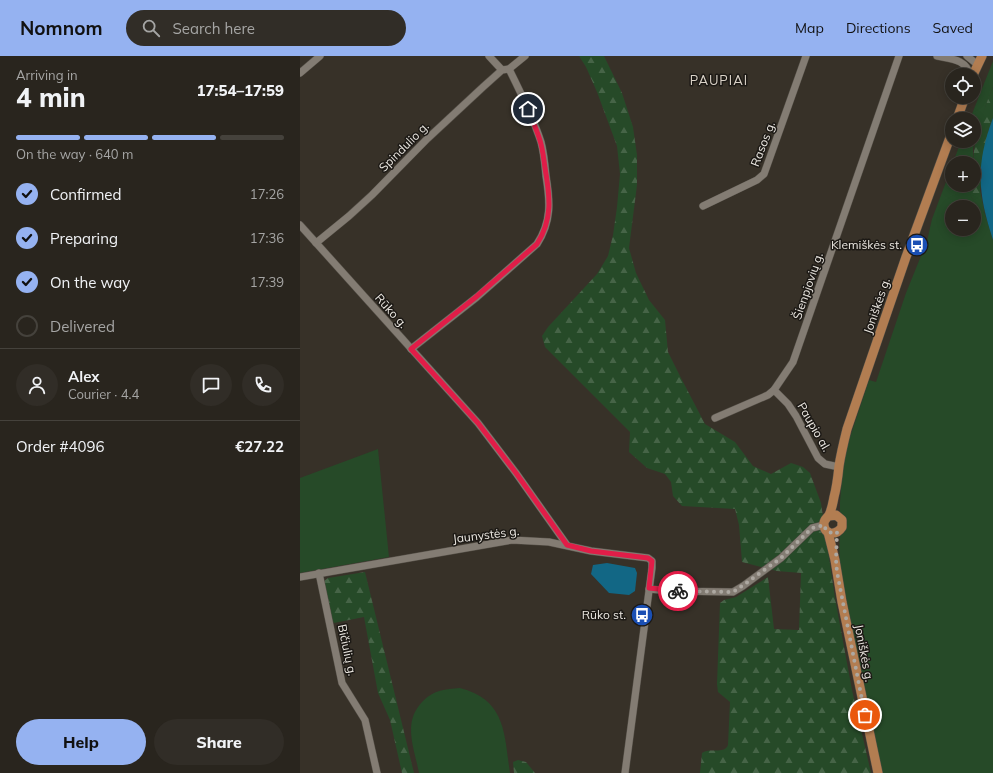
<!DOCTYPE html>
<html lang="en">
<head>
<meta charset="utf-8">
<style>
	:root { --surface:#29251e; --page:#312d27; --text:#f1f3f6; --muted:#a5a5a4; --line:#45423c; --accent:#95b2f1 }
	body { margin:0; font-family:Mulish,sans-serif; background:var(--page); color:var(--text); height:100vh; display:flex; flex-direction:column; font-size:15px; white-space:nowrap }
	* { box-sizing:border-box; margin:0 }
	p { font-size:13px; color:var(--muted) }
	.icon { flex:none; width:22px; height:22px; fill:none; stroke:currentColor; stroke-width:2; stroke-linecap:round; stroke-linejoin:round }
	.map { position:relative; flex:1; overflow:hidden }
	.drawer { display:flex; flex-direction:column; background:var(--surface); width:300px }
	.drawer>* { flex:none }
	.buttons { position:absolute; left:645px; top:12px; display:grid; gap:8px }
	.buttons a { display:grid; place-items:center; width:36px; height:36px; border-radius:50%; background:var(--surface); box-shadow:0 2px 10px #0003,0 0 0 1px var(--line); font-size:20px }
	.pin { position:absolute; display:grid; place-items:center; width:34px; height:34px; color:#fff; margin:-17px; border:2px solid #fff; border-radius:50%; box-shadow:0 1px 4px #0007 }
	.courier { position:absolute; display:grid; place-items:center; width:40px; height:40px; margin:-20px; border:3px solid #e11d48; border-radius:50%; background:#fff; color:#222; box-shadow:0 1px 5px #0007 }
	.overview em { font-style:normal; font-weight:800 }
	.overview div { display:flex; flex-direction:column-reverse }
	.overview { display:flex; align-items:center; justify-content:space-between; height:68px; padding:0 16px }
	h1 { font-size:26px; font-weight:800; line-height:30px }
	.bar { display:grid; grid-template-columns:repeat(4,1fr); gap:6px 4px; align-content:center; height:48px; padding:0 16px }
	.bar i { height:5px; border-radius:3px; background:var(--line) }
	.bar .current { background:var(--accent) }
	.bar p { grid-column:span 4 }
	.line { display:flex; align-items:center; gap:10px; padding:0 16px; border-top:1px solid var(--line) }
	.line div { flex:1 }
	.round { display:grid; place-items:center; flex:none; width:42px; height:42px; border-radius:21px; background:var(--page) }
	ol { padding:0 16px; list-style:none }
	li { display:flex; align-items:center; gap:12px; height:44px }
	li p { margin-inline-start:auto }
	li .icon { padding:4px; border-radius:50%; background:var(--accent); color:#111; stroke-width:4 }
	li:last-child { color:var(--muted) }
	li i { width:22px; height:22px; border:2px solid var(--line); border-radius:50% }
	.button { display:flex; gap:8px; margin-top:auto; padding:8px 16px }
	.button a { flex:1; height:46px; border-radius:24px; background:var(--accent); color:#111; font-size:16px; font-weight:800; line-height:46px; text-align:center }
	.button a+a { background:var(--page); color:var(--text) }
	header { display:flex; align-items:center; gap:24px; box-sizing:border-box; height:56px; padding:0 20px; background:var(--accent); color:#111 }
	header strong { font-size:19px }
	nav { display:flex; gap:22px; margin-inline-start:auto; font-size:14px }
	.search { width:280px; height:36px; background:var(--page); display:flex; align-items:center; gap:10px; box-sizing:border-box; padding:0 14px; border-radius:22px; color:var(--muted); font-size:15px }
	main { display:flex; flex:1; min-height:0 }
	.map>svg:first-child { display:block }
</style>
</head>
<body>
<header>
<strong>Nomnom</strong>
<div class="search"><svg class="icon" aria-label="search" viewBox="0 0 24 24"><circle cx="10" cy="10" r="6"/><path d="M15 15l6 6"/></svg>Search here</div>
<nav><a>Map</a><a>Directions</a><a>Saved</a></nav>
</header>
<main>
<section class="drawer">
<div class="overview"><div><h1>4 min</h1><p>Arriving in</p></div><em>17:54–17:59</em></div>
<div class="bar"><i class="current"></i><i class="current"></i><i class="current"></i><i></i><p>On the way · 640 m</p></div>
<ol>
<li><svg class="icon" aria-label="check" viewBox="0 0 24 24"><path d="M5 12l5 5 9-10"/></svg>Confirmed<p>17:26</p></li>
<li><svg class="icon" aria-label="check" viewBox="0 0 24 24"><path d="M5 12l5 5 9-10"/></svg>Preparing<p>17:36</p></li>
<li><svg class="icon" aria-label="check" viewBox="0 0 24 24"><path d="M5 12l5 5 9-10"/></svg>On the way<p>17:39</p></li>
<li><i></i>Delivered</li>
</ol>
<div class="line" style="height:72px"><a class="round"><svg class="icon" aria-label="person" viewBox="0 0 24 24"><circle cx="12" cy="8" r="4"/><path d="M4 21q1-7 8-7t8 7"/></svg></a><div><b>Alex</b><p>Courier · 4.4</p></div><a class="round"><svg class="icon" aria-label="chat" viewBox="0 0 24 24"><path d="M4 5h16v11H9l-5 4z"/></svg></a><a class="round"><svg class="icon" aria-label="phone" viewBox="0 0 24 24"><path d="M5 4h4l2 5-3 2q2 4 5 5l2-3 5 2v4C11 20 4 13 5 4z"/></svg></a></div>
<div class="line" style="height:52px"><div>Order #4096</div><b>€27.22</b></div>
<div class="button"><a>Help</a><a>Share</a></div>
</section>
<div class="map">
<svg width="693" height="717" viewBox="0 0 693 717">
	<defs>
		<pattern id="forest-firs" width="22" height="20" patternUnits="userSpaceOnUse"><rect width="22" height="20" fill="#264a28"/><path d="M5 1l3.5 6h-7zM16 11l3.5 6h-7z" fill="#466447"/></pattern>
	</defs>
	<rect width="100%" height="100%" fill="#373128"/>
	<g fill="#264a28" fill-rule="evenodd">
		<path d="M693,5V31L686,49L673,92V107H653L661,85H674V63H670Z"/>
		<path d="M652,110V129H671V141L685,158L693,184V717H582C571,665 560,613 550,561C545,535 537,507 540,480L545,475L544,461L540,456V446L543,410L547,390L569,324L576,326L606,237L627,185L632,163ZM652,151H674V173H652Z"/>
		<path d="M78,393L89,501L0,517V422Z"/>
		<path d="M160,632C206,644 204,677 210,717H119C114,691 102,666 123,645C134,634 145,633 160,632Z"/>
	</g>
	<g fill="url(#forest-firs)">
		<path d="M279,0H304L322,37L333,71L337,99V129L329,192L336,217L349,244L365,264L368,296L381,322L405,368L435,386L453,410L471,418L491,407L503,411L510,417L521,447L535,542L552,634L571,717H400L402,697C409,691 424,699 428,689L430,646L418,636L417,628L420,547L424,544L436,541L468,521L474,573L499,574L501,517L477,515L442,506L439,469L435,453L382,450L373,440L371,426L365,418L347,412L329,396L330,376L245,291L242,280L248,271L297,218L308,200L313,179L317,151L320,118L317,90L297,36L286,11Z"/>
		<path d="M693,31V62L688,76L680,134L685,158L671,141V129H674V107H673C674,81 683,55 693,31Z"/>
		<path d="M65,516L114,717H102L90,664L78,637L64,561L34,567L32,564L24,525L28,522Z"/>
		<path d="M218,704L226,706L235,717H214L213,706Z"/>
	</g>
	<g fill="#126785">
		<path d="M693,62V184C678,138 675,109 693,62Z"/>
		<path d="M307,507L335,512L337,517L335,535L329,539L309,537L291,518L293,509Z"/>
	</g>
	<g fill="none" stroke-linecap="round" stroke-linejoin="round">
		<g stroke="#544f47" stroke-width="8">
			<g id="minor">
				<path d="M189,0L202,14"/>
				<path d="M637,0C651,3 666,3 670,19"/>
				<path d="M667,0L678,9"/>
				<path d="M0,17L20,0"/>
				<path d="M403,150L457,124L464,118L506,0"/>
				<path d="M0,169L178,367L216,417L267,489"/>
				<path d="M16,187L49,160L72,139L126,84L183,31L202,14L209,13L225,0"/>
				<path d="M111,293L177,241L237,188C252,165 250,145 246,120C245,109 244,97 241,86C233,61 221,37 209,13"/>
				<path d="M474,334L488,348L496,360L518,402L525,408L539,411"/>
				<path d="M415,362L468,339L474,334L493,306L599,0"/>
				<path d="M19,517L42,627L65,664L77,717"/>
				<path d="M0,521L212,484L249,486L291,495L348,502L352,505V512L325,717"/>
				<path d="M349,533L369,535L433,536L443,530L481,502L512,472L524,469"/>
			</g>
		</g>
		<g stroke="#544f47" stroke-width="10">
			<g id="major">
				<path d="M673,19L682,0"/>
				<path d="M657,63L665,41"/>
				<path d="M529,460L536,459L542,464V471C537,479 525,480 524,469C523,464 527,462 529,459C532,453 533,446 534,441C537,430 538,420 539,410C541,397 544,385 547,373L606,201L652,76"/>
				<path d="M528,476L535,504L542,546L578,717"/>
			</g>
		</g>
		<use href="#minor" stroke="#837c73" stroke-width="7"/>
		<use href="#major" stroke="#b27d51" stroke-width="9"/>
	</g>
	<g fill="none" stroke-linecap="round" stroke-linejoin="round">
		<path stroke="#ada8a1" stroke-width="4" stroke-dasharray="0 7.2" d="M378,535L433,536L442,530L481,502L512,472L524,469C526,476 530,478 537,476L536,504L537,516L565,659"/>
		<path stroke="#e11d48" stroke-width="5" d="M228,53C232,64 238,76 241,88C243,96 244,104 245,112C250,140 253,163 237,188L176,241L111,293L178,367L216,417L267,489L291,495L348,502L352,505L349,532L378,535"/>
	</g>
	<defs>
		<g id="bus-disc" transform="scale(1.15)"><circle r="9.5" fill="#1a4fb4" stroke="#1c1915"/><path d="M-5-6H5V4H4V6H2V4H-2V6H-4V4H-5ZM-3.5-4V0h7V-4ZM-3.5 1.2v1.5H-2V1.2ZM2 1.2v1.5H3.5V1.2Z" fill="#fff"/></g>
	</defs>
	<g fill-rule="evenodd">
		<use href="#bus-disc" x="617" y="189"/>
		<use href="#bus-disc" x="342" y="559"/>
	</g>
	<g text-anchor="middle" stroke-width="3" stroke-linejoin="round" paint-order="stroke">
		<g font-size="12" fill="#ece8e2" stroke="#1c1915">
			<text transform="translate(463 88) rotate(-69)" y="4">Rasos g.</text>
			<text transform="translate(104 91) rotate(-45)" y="4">Spindulio g.</text>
			<text transform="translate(508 230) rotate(-71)" y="4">Šienpjovių g.</text>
			<text transform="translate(577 250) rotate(-71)" y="4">Joniškės g.</text>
			<text transform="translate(91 255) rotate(48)" y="4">Rūko g.</text>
			<text transform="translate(514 371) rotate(60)" y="4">Paupio al.</text>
			<text transform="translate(186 479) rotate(-7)" y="4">Jaunystės g.</text>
			<text transform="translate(47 594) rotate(78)" y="4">Bičiulių g.</text>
			<text transform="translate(564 597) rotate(79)" y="4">Joniškės g.</text>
		</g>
		<g font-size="12" fill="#ece8e2" stroke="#1c1915" text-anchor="end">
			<text x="602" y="193">Klemiškės st.</text>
			<text x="326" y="563">Rūko st.</text>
		</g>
		<g font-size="13" letter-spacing="1" fill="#dbd3c8" stroke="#1c1915">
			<text x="419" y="29">PAUPIAI</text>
		</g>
	</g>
</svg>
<div class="buttons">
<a><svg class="icon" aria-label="locate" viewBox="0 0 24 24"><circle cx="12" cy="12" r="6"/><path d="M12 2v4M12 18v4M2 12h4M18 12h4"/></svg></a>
<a><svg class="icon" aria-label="layers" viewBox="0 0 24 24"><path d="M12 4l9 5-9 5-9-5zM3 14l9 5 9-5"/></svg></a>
<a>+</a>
<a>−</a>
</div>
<div class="pin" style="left:565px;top:659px;background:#ea580c"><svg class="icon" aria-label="bag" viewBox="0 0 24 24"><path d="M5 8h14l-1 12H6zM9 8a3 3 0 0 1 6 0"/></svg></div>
<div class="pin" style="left:228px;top:53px;background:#1f2937"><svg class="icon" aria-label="home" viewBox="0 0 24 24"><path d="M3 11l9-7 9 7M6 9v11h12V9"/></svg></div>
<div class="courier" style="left:378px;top:535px"><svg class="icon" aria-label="bike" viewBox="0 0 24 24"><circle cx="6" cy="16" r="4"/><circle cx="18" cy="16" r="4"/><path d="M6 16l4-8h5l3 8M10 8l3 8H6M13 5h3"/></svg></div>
</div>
</main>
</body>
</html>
